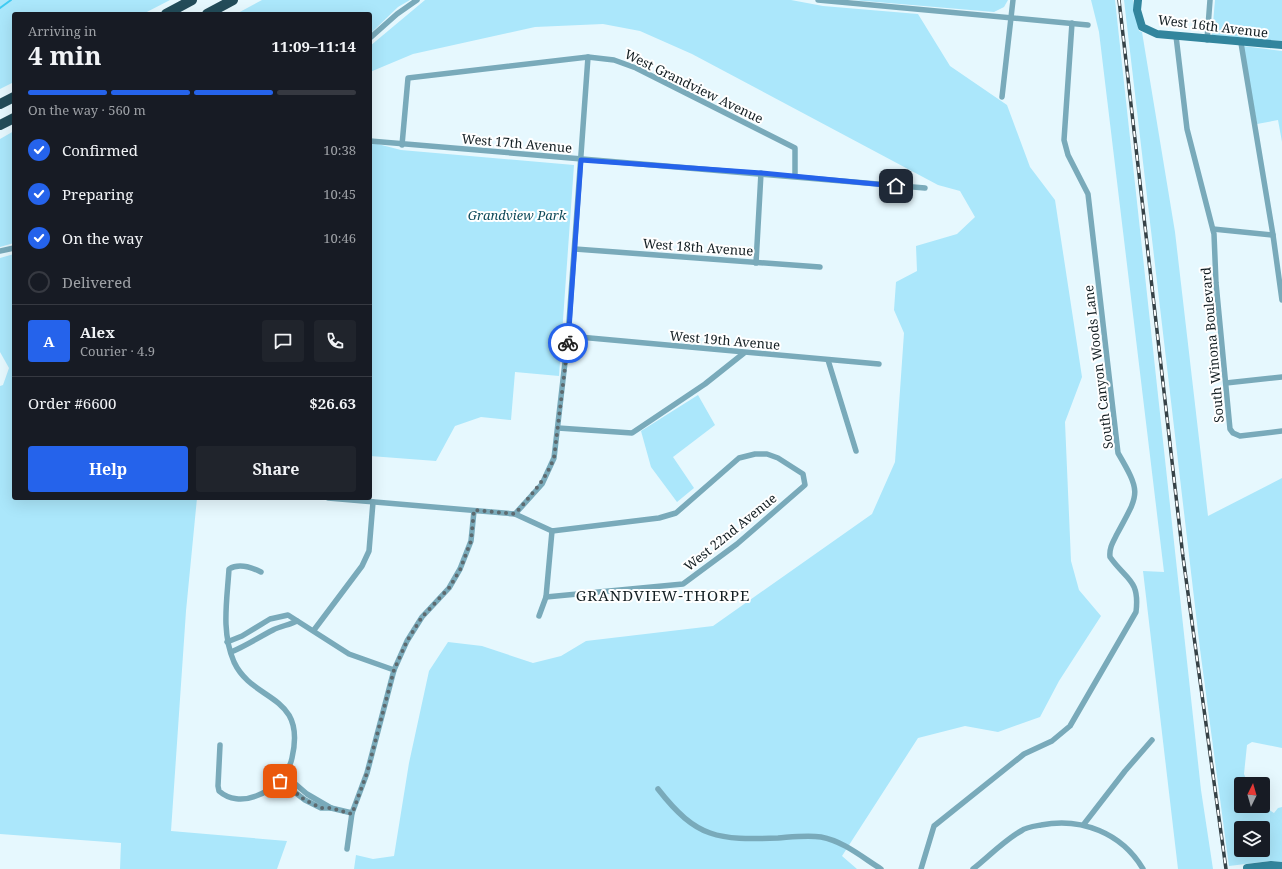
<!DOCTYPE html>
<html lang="en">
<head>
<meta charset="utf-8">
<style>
	:root { --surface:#171b24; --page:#20242c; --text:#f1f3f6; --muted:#9ea1a6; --line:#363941; --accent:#2563eb }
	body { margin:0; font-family:"Noto Serif",serif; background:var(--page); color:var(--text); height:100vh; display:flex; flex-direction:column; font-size:15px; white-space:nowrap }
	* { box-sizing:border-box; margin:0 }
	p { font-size:13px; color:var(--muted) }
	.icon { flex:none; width:22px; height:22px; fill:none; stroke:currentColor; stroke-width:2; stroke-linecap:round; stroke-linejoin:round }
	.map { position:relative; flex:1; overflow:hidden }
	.drawer { position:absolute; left:12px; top:12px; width:360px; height:488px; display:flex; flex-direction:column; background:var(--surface); border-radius:4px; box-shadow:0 4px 16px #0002 }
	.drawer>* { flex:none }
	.needle { width:26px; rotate:5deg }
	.controls { position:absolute; left:1234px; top:777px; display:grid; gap:8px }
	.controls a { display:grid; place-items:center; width:36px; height:36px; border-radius:4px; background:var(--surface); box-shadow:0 4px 16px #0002; font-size:20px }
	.pin { position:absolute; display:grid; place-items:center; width:34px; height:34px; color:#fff; margin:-17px; border-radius:8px; box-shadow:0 2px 6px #0006 }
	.courier { position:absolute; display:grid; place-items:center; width:40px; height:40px; margin:-20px; border:3px solid #2563eb; border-radius:50%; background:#fff; color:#222; box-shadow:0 1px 5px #0007 }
	.headline em { font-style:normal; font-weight:700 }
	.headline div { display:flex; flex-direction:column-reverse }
	.headline { display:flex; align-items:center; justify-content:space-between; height:68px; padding:0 16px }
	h1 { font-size:26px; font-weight:700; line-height:30px }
	.bar { display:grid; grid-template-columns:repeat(4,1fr); gap:6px 4px; align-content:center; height:48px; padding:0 16px }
	.bar i { height:5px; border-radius:3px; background:var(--line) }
	.bar .active { background:var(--accent) }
	.bar p { grid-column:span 4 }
	.line { display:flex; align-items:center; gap:10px; padding:0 16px; border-top:1px solid var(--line) }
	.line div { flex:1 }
	.round { display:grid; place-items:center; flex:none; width:42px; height:42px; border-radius:4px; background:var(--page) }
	ol { padding:0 16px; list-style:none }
	li { display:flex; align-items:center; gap:12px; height:44px }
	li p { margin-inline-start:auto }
	li .icon { padding:4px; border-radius:50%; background:var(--accent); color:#fff; stroke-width:4 }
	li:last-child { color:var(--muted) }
	li i { width:22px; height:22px; border:2px solid var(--line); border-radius:50% }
	.action { display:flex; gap:8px; margin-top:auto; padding:8px 16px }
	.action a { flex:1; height:46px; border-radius:4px; background:var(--accent); color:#fff; font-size:16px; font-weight:700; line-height:46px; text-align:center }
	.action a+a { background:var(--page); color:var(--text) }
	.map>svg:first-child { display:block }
</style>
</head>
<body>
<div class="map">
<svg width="1282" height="869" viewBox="0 0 1282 869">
	<rect width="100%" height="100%" fill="#e6f8fe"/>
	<g fill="#abe7fb" fill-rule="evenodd">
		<path d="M0,0H170L143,14H14V82L0,89Z"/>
		<path d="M262,0H410L398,7L370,34V14H236Z"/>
		<path d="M425,0H791L823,6L918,14L950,66L1007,105L1030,167L1055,200L1082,377L1065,422L1071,561L1079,590L1101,616L1059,681L1040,717L998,732L965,726L918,738L842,856L857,869H354L356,855L373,859L394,856L409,763L429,671L448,642L482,646L533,663L561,656L586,641L713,626L872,514L895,462L904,333L894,310L896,282L917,271L916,246L957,234L975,217L960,191L938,185L692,54L640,31L603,24L535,27L413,54L370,72V46Z"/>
		<path d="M853,0H1008L1004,7L994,12Z"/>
		<path d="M1091,0H1115L1201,790L1213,869H1178L1143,571L1164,572L1099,32Z"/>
		<path d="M1124,0H1133L1139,31L1142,32L1175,232L1208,516L1282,478V748L1252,742L1247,745L1244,774L1248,784H1241V806H1263L1274,813L1278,808L1282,807V862L1270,861L1229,866L1200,649ZM1241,828H1263V850H1241Z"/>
		<path d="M1215,0H1282V41L1212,35Z"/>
		<path d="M1243,46L1282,51V142L1278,120L1257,124Z"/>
		<path d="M14,131V243L0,247V139Z"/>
		<path d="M370,142L401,150L574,165L559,376L515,372L511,420L481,417L455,426L436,461L370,456Z"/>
		<path d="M14,254V498H197L186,611L171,831L287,841L277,869H120L121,843L0,834V386L3,385L9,368L0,352V258Z"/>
		<path d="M698,395L715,425L673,457L694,488L677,502L651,467L641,431Z"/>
	</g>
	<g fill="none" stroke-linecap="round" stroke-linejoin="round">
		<path stroke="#40cbf2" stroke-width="2" d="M0,8L11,0"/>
		<g stroke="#79aaba" stroke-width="5.5">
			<path d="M818,0L1088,25"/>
			<path d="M1176,36L1187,129L1214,234L1216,283L1230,429L1233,433L1240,436L1282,431"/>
			<path d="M370,38L397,14L417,0"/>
			<path d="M1207,40L1210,0"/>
			<path d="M1241,43L1273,235L1282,300"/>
			<path d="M1002,97L1013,0"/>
			<path d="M370,141L925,188"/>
			<path d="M402,145L408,78L588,57L614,60L636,68L795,148V176"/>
			<path d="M1213,229L1273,235"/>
			<path d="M575,249L820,267"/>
			<path d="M0,251L14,248"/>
			<path d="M756,263L761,173"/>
			<path d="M568,336L879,364"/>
			<path d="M828,360L856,451"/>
			<path d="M1226,383L1282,377"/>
			<path d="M558,428L632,433L705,384L744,353"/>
			<path d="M328,498L515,514L552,531L659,518L676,513L739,458L755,454H767L778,458L803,474L805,485L737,544L683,584L546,597"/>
			<path d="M515,514L542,484L554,458L568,336L588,57"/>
			<path d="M539,616L546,597L552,531"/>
			<path d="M314,630L362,566L369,551L373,502"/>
			<path d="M227,642L242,636L270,619L288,615L349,654L394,670"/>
			<path d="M231,652C246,646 259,637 273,630C281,626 289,625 297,621"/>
			<path d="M220,745L218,786L219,791C229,800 243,801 256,796C273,790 288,776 292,758C307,693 253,703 234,662C221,632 227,601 229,569C239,563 251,567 261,572"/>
			<path d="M285,775L307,794L331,808"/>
			<path d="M280,781L305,800L321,808H331L352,813"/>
			<path d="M658,789C697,839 718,840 778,838C792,837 807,835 821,837C843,841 862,857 881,869"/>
			<path d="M1084,824L1125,771L1152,740"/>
			<path d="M347,849L352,813L367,773L394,670L407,641L422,617L449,588L460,569L471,541L474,511"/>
			<path d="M921,869L934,826L1024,754L1052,741L1070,726L1136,612C1140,579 1126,580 1110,557C1109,548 1113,542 1117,534C1139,493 1142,494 1118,453L1088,194L1068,155L1064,140L1072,23"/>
			<path d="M973,869C987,858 1006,839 1021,831C1026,827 1035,826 1041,825C1081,817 1122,833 1143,869"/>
		</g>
		<g stroke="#32859d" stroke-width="8">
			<path d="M1138,0L1137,10L1142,27L1157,34L1282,45"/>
			<path d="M1247,868L1271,865L1282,866"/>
		</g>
		<g stroke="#234c59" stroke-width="10">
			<path d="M166,14L192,0"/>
			<path d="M207,14L233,0"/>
			<path d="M0,104L14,97"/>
			<path d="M0,125L14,118"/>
		</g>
		<g stroke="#364247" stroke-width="3.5">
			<path id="rail" d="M1119,0L1183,557L1226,869"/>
		</g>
		<use href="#rail" stroke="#fff" stroke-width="2" stroke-dasharray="6" stroke-linecap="butt"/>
	</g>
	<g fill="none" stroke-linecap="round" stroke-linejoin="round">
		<path stroke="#5d6a6f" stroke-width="4" stroke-dasharray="0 7.2" d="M280,781L305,800L321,808H331L352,814L367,773L394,670L407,641L422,617L449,588L460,570L471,541L474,510L515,514C530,496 545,481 554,458L568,343"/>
		<path stroke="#2563eb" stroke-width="5" d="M568,343L581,160L761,173L896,186"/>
	</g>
	<g text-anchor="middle" stroke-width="4" stroke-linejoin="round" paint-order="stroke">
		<g font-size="13" fill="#131e22" stroke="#fff">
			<text transform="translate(1213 26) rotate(7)" y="5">West 16th Avenue</text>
			<text transform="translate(694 86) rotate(26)" y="5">West Grandview Avenue</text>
			<text transform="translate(517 143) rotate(5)" y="5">West 17th Avenue</text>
			<text transform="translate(698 247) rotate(4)" y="5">West 18th Avenue</text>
			<text transform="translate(725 340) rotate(5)" y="5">West 19th Avenue</text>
			<text transform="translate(1212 345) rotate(-95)" y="5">South Winona Boulevard</text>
			<text transform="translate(1098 367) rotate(-97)" y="5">South Canyon Woods Lane</text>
			<text transform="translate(730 532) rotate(-39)" y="5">West 22nd Avenue</text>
		</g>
		<g font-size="13" font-style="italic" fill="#0f4a5a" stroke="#fff">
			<text x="517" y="220">Grandview Park</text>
		</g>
		<g font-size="15" letter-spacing="1" fill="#131e22" stroke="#fff">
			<text x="663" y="601">GRANDVIEW-THORPE</text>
		</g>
	</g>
</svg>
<div class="controls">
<a><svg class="needle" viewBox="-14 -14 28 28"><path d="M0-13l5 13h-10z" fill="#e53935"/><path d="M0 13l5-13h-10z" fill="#9ea1a6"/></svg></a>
<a><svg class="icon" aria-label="layers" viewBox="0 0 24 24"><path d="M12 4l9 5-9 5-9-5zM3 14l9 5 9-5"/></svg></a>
</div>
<div class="pin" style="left:280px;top:781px;background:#ea580c"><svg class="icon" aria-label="bag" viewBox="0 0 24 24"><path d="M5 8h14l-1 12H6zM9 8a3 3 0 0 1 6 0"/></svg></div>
<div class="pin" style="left:896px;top:186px;background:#1f2937"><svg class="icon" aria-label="home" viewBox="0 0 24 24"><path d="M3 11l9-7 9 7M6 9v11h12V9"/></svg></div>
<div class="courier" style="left:568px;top:343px"><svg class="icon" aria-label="bike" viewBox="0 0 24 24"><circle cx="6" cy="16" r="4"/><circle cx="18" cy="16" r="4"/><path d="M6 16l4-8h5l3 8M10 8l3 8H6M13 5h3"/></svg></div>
<section class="drawer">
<div class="headline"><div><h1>4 min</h1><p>Arriving in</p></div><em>11:09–11:14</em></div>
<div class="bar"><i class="active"></i><i class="active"></i><i class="active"></i><i></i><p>On the way · 560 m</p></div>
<ol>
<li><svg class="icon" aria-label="check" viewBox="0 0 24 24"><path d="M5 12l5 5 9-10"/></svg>Confirmed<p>10:38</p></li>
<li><svg class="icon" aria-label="check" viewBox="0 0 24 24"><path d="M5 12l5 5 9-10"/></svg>Preparing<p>10:45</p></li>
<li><svg class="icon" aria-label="check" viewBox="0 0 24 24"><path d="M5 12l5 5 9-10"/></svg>On the way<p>10:46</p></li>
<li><i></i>Delivered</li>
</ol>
<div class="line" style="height:72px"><b class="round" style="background:var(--accent);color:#fff">A</b><div><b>Alex</b><p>Courier · 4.9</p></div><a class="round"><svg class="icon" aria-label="chat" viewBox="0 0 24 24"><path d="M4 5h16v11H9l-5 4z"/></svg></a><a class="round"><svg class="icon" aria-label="phone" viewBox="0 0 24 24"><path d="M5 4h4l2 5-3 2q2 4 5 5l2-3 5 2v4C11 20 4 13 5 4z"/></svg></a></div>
<div class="line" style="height:52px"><div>Order #6600</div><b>$26.63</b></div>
<div class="action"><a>Help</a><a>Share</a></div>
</section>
</div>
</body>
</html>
